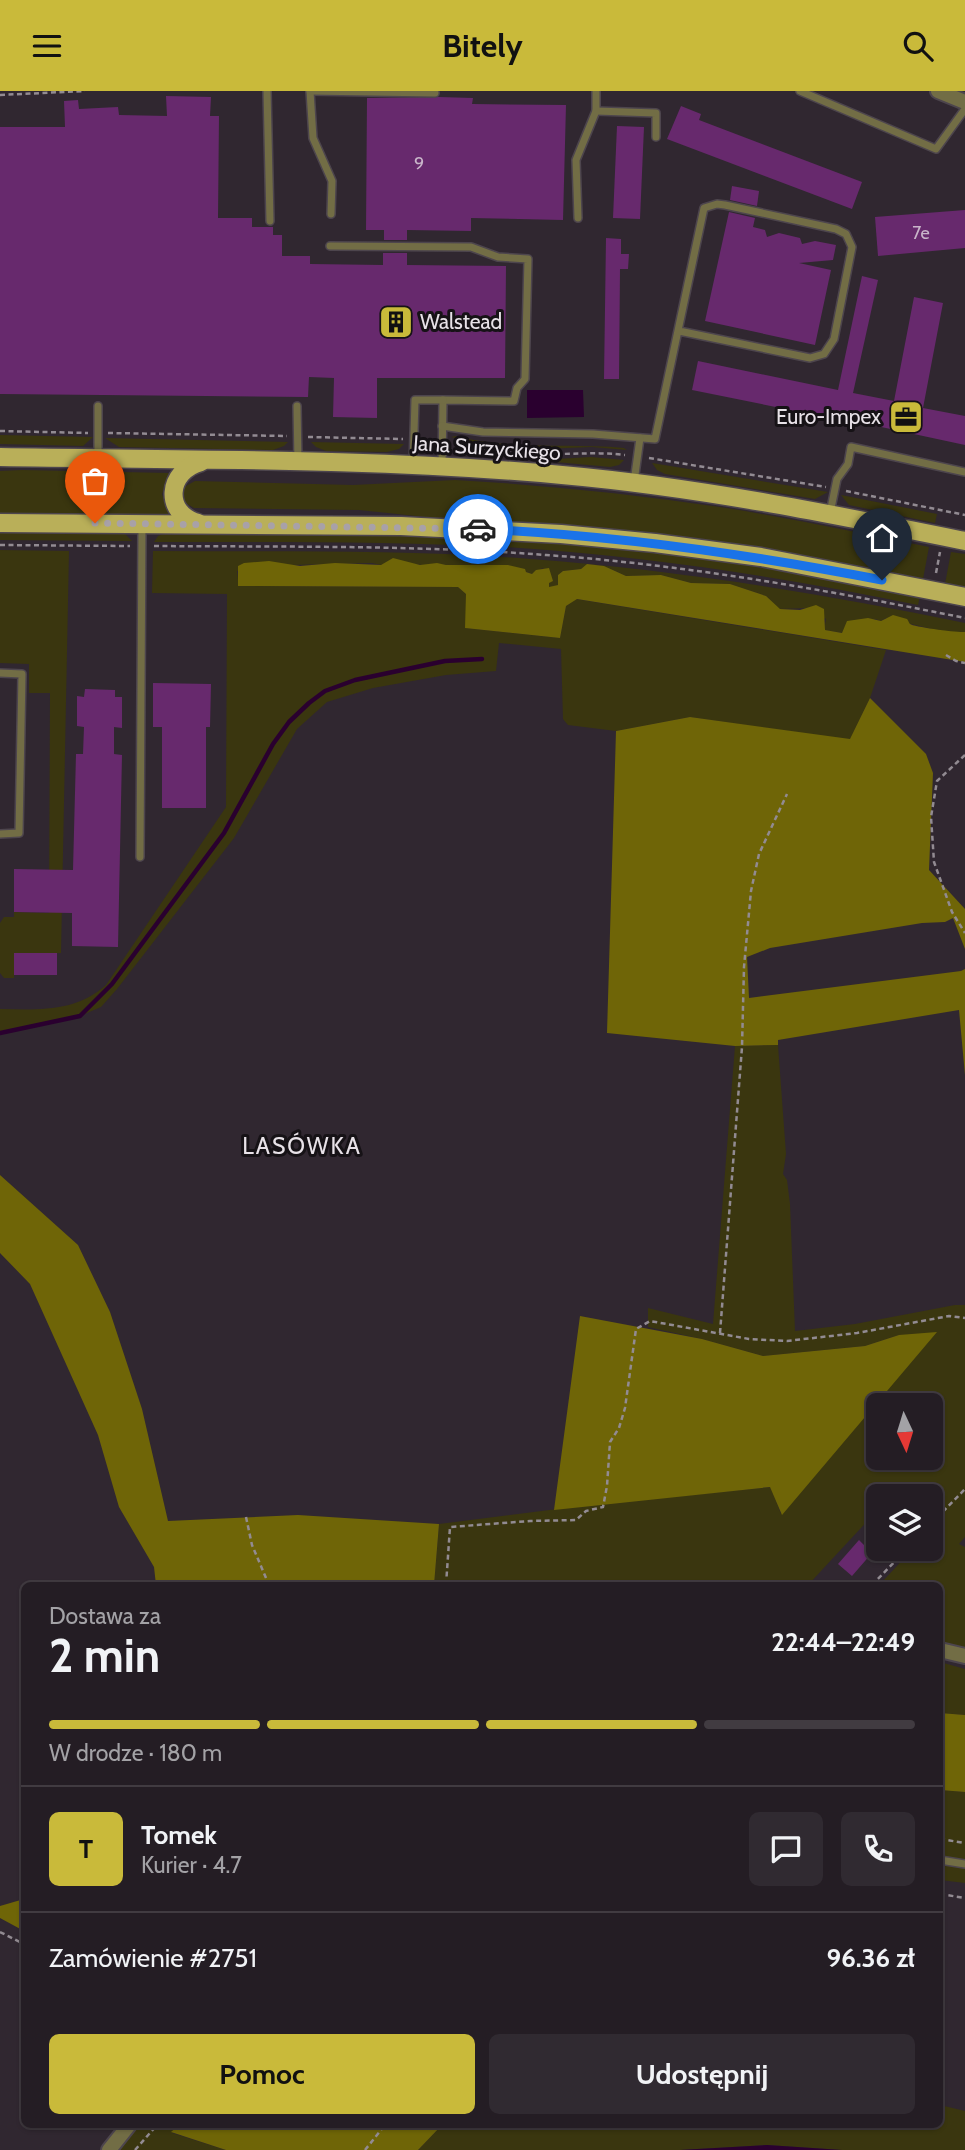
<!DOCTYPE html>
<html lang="pl">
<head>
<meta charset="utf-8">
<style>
	:root { --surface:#241d24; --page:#302a31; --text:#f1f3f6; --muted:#a3a2a6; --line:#413b41; --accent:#c9ba3a }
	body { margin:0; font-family:Cabin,sans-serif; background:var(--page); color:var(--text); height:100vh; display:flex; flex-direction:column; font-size:26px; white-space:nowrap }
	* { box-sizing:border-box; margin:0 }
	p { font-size:23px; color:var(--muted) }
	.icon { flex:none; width:38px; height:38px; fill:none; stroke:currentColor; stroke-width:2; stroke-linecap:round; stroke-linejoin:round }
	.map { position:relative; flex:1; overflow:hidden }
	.side { position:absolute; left:21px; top:1491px; width:922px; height:546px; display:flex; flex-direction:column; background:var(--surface); border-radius:10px; box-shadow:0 2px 5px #0004,0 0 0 2px var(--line) }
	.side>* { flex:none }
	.needle { width:46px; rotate:176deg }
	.fabs { position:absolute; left:866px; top:1302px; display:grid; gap:14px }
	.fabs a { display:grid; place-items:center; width:77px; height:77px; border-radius:10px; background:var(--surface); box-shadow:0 2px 5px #0004,0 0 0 2px var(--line); font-size:35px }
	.pin { position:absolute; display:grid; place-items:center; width:60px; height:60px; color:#fff; margin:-72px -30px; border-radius:50% 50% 50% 0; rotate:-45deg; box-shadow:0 0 7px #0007 }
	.pin .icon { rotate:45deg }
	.courier { position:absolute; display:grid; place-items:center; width:70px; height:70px; margin:-35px; border:5px solid #1a73e8; border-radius:50%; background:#fff; color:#222; box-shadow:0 2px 9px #0007 }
	.headline em { font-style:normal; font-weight:700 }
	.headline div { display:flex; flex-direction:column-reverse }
	.headline { display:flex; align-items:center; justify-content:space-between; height:119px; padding:0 28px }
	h1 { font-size:46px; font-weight:700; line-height:52px }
	.bar { display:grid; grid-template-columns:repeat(4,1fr); gap:10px 7px; align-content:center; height:84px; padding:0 28px }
	.bar i { height:9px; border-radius:5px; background:var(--line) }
	.bar .selected { background:var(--accent) }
	.bar p { grid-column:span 4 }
	.line { display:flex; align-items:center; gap:18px; padding:0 28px; border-top:2px solid var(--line) }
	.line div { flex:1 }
	.round { display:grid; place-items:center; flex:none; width:74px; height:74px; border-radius:10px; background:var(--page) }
	.primary-button { display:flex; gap:14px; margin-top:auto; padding:14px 28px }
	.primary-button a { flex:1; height:80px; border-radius:10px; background:var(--accent); color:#111; font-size:28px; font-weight:700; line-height:80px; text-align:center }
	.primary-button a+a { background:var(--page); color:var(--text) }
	header { display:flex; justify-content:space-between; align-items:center; height:91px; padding:0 28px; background:var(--accent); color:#111; font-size:32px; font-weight:700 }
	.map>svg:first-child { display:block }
</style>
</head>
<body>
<header><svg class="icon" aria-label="menu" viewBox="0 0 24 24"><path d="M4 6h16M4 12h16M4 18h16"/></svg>Bitely<svg class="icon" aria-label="search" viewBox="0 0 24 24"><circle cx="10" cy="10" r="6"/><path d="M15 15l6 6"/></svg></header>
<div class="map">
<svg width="965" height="2059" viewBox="0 0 965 2059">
	<rect width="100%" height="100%" fill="#302730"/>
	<g fill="#3a360f" fill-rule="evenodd">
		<path d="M0,344L93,346L83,355L0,353Z"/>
		<path d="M456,345C513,360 567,352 624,357L627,359L592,356L541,358L478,353L451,346Z"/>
		<path d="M105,347L288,351L284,355L273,359L119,356Z"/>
		<path d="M311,351L404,353L399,358L387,361L326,360L316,356Z"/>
		<path d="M591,366L624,369L619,374L610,376L555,371L556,368Z"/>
		<path d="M652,372L828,401L815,408L665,383L657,379Z"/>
		<path d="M22,379L169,382L162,403L169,424L0,423V380Z"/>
		<path d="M455,389C544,394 632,403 720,416C790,427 860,442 929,456L923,488L771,459L617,439L445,428L359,419L194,417L184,411L181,401L184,396L195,390L353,394Z"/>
		<path d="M841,404L937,423L935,432L849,414Z"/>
		<path d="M0,440L115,441L125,443L132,450L0,449Z"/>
		<path d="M168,441C292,443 415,441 538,450C667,458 793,481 920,505L918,514C786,487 654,466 520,457C398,450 276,451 154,451L158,445Z"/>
		<path d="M0,459L69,460L61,862H14V887H4L0,882V832L4,826H14V821L49,822L50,602H29V573L0,572Z"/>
		<path d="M153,460C279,461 405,458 530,468C677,479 821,502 965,532V541L949,542L886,527L881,530L875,528L845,536L843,542L824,539L826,528L808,517L779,518L766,505L730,493L691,492L661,484L626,485L604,475L587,473L581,478L563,480L558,484V494L549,497L543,477L532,483L508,474H446C437,472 430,475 422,474C403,472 401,467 381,474L372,472L291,474L237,480L239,495L458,496L466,503V537L560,547L566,515L576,508L886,559L870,607L850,649L690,626L616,640L568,634L563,628L561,558L499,552L496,580L446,584L373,597L327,611L297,638L234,747L117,898L101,916L80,925L0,942V918C39,919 76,921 106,894L226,716L227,503L152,502Z"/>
		<path d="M951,461L965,463V497L945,493Z"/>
		<path d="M778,954L786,1063L783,1083L787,1089L790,1113L795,1240L855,1233L955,1214H965V1446L959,1453L965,1456V1557L940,1550V1494H879L913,1458H931V1405H878V1428L873,1424L808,1494H434L439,1433L589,1414L771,1396L781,1423L899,1244L865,1255L763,1265L702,1248L648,1236V1217L713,1233L735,955ZM878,1314H931V1367H878Z"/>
		<path d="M940,1571L965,1578V1624L940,1622Z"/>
		<path d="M940,1699L965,1701V1792L940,1789Z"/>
		<path d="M940,2014L965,2020V2059H842L767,2054L680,2059H418L442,2034H940Z"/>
		<path d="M138,2034H179L172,2042L226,2059H118Z"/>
	</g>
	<g fill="#6f6507">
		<path d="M393,467L420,474L437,472L446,474H508L525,478L526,481L532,483L536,479L549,477L553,490L549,492V496L558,494V484L563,480L581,478L587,473L604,475L626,485L661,484L691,492L730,493L766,505L780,518L800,519L816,514L824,518L825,539L842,542L847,530L868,527L881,530L893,524L907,528C908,529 909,532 910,533C914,536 959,542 965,541V571L577,508L566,515L560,547L465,537L466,503L458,496L238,495V475L244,472L269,470L300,475L335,472L381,474Z"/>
		<path d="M870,607L926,663L933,682L929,779L965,818V858L953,827L945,831L922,832L770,857L747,866L749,907L961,880L965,878V984L959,919L778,949V954L735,955L607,942L616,640L690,626L850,648Z"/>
		<path d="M0,1084L78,1154L110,1221L142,1318L168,1430L298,1424L439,1433L434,1494H156L154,1476L119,1416L98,1344L30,1193L0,1162Z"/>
		<path d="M580,1225L702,1248L763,1265L865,1255L899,1244L937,1241L782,1424L770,1396L554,1419Z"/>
		<path d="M940,1622L965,1624V1701L940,1699Z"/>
		<path d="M24,1808V1840L0,1827V1815Z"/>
		<path d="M179,2034H442L418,2059H226L171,2041Z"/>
	</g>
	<g fill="#2a002f">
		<path d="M527,299H583L584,326L527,327Z"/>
		<path d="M767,2054L842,2059H680Z"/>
	</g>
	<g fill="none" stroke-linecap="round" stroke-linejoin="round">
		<path stroke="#2a002f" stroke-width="4.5" d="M0,942L80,925L112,893L224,742L273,653L289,631L309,612L325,600L355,589L445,570L482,568"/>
	</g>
	<g fill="#67296d">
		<path d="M166,5L211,6L210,25H219L218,127H252V136H273V144H282V165H310V173L383,174V162H407V174L506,175L505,287H377V327L333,326L334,287L309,286L308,306L0,303V36H65L64,10L78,9L79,18L118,16L119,24L167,25Z"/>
		<path d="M439,6L473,7L472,13L566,14L563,129L471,127V140L407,139V149H384V139H366L367,7Z"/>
		<path d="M681,15L701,23L699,29L862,91L852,118L667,48Z"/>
		<path d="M617,35L644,36L640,128L613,127Z"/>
		<path d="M732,95L759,100L757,115L730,109Z"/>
		<path d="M965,119V157L878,165L875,126Z"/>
		<path d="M729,121L755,127L753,136L765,139L767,146L779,142L800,147L802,153L815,150L836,154L833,169L799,172L831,179L815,254L705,230Z"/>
		<path d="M606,147L621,148V163H629L628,178H620L619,288H604Z"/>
		<path d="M862,185L878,189L853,302L894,310L914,206L943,212L923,317L965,325V354L830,325V327L692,299L698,270L838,299Z"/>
		<path d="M153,592L211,593L210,636H206V717H162V636H153Z"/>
		<path d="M85,598L115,599V606H122V637L114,636V663L122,664L118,856L72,855V822L14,821V778L73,779L76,663H83L84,636L77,635V605L84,606Z"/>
		<rect x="14" y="862" width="43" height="22"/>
		<path d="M859,1449L865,1455L878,1453V1455L852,1485L838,1473Z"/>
	</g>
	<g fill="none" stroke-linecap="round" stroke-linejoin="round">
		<g stroke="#4d454d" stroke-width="10">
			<g id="lane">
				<path d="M267,0L270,130"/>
				<path d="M310,0L313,47L332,90L331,123"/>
				<path d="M310,0L435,2"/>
				<path d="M800,0L936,58L965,18"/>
				<path d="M596,20L656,22V46"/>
				<path d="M578,127L576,69L596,20V0"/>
				<path d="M330,155L471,156L498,166L528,168L525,288L517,297L514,310L443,309L442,375"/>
				<path d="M297,315L298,371"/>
				<path d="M442,335L483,341L593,343L655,348L704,117L717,113L725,114L836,138L846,143L852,156L834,248L824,263L810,267L679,240"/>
				<path d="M98,367V315"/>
				<path d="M413,375L415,309H443"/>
				<path d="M634,391L640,347"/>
				<path d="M830,422L837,388L848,373L851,356L965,381"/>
				<path d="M0,582L22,583L19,742L0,743"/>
				<path d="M140,766L142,434"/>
				<path d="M940,1769L965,1773"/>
			</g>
		</g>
		<g stroke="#4d454d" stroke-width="18">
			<g id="street">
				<path d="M938,0L965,11"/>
				<path d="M940,1559L965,1565"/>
				<path d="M109,2059L129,2034"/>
			</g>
		</g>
		<g stroke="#4d454d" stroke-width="21">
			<g id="primary">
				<path d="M0,366C187,369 376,367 562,384C698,396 831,423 965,450"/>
				<path d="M0,432L401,435L561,443L655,452L761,466L965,506"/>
				<path d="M198,432C163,422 167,380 201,371"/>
			</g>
		</g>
		<g stroke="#928b92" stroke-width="2.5" stroke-dasharray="5 3.5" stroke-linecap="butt">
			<path d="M0,4L85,0"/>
			<path d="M0,340L88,342"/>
			<path d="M108,342L287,345"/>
			<path d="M308,346L403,348"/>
			<path d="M455,352C486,359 521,364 553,363C578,363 601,361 625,364"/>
			<path d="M649,367L826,396"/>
			<path d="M846,400L965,424"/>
			<path d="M0,454L130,455"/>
			<path d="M154,455C284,456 416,454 546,464C688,474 826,499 965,527"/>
			<path d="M936,482L940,461"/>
			<path d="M946,564L956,570L965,572"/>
			<path d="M965,664L937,690L931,726L934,771L952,821L965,842"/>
			<path d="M720,1242L742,956L744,876L751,800L759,763L787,703"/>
			<path d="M246,1426L252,1454L269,1494"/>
			<path d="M931,1433L965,1398"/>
			<path d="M446,1494L450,1436L530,1430L576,1429L586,1420L603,1416L607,1395L610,1351L619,1337L625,1317L636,1238L650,1230L749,1248L787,1250L857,1242L949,1225L965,1227"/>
			<path d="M872,1494L907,1458"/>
			<path d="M940,1748L965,1752"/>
			<path d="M940,1803L965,1807"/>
			<path d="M0,1841L24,1853"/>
			<path d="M135,2059L157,2034"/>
			<path d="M365,2059L385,2034"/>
		</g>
		<use href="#lane" stroke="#726d45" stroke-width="7"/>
		<use href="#street" stroke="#726d45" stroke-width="14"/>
		<use href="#primary" stroke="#b9af59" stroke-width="18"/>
	</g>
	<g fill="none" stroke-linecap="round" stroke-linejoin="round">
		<path stroke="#a8a1a8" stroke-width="7" stroke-dasharray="0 12.6" d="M95,432L478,438"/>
		<path stroke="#1a73e8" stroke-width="9" d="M478,438C614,444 748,463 882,489"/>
	</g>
	<defs>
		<g id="building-square" transform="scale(1.75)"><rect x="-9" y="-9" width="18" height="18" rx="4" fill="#c9ba3a" stroke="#161216"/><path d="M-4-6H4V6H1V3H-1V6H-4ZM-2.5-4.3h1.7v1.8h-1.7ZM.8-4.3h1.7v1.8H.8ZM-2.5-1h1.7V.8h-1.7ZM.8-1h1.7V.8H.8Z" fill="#111"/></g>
		<g id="office-square" transform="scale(1.75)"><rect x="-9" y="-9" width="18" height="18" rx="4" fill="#c9ba3a" stroke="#161216"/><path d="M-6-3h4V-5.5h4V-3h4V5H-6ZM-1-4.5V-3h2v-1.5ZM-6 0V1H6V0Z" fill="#111"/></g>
	</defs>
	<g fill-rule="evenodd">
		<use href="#building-square" x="396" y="231"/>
		<use href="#office-square" x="906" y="326"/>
	</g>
	<g text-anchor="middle" stroke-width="6" stroke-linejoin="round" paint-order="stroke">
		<g font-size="18" fill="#c8b4c9">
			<text x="419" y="79">9</text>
			<text x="921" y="148">7e</text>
		</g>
		<g font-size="21" fill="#e8e2e8" stroke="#161216" text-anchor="start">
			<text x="420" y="238">Walstead</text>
			<text x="881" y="333" text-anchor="end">Euro-Impex</text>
		</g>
		<g font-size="21" fill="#e8e2e8" stroke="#161216">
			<text transform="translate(487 357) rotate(4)" y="7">Jana Surzyckiego</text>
		</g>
		<g font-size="23" letter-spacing="2" fill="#e8e2e8" stroke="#161216">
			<text x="302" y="1063">LASÓWKA</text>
		</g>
	</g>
</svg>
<div class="fabs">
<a><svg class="needle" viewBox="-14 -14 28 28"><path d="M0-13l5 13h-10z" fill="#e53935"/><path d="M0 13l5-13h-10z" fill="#a3a2a6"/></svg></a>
<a><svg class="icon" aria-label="layers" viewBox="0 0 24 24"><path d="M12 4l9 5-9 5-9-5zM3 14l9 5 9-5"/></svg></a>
</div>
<div class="pin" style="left:95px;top:432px;background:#ea580c"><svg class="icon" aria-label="bag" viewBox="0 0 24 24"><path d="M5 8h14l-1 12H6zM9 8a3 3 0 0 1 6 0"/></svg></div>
<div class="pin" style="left:882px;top:489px;background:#1f2937"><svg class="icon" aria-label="home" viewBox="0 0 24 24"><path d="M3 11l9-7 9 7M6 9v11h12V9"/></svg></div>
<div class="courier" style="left:478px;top:438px"><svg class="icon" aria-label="car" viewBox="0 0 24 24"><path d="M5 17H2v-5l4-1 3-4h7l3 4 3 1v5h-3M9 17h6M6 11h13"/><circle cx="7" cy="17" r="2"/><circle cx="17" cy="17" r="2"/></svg></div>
<section class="side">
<div class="headline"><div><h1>2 min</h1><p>Dostawa za</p></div><em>22:44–22:49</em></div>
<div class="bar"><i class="selected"></i><i class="selected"></i><i class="selected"></i><i></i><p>W drodze · 180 m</p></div>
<div class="line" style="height:126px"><b class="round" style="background:var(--accent);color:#111">T</b><div><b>Tomek</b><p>Kurier · 4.7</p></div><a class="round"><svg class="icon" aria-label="chat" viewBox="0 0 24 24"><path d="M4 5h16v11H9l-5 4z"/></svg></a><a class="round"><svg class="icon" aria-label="phone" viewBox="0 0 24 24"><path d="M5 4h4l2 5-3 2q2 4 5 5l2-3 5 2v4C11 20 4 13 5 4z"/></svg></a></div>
<div class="line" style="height:91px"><div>Zamówienie #2751</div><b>96.36 zł</b></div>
<div class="primary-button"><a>Pomoc</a><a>Udostępnij</a></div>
</section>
</div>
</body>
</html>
